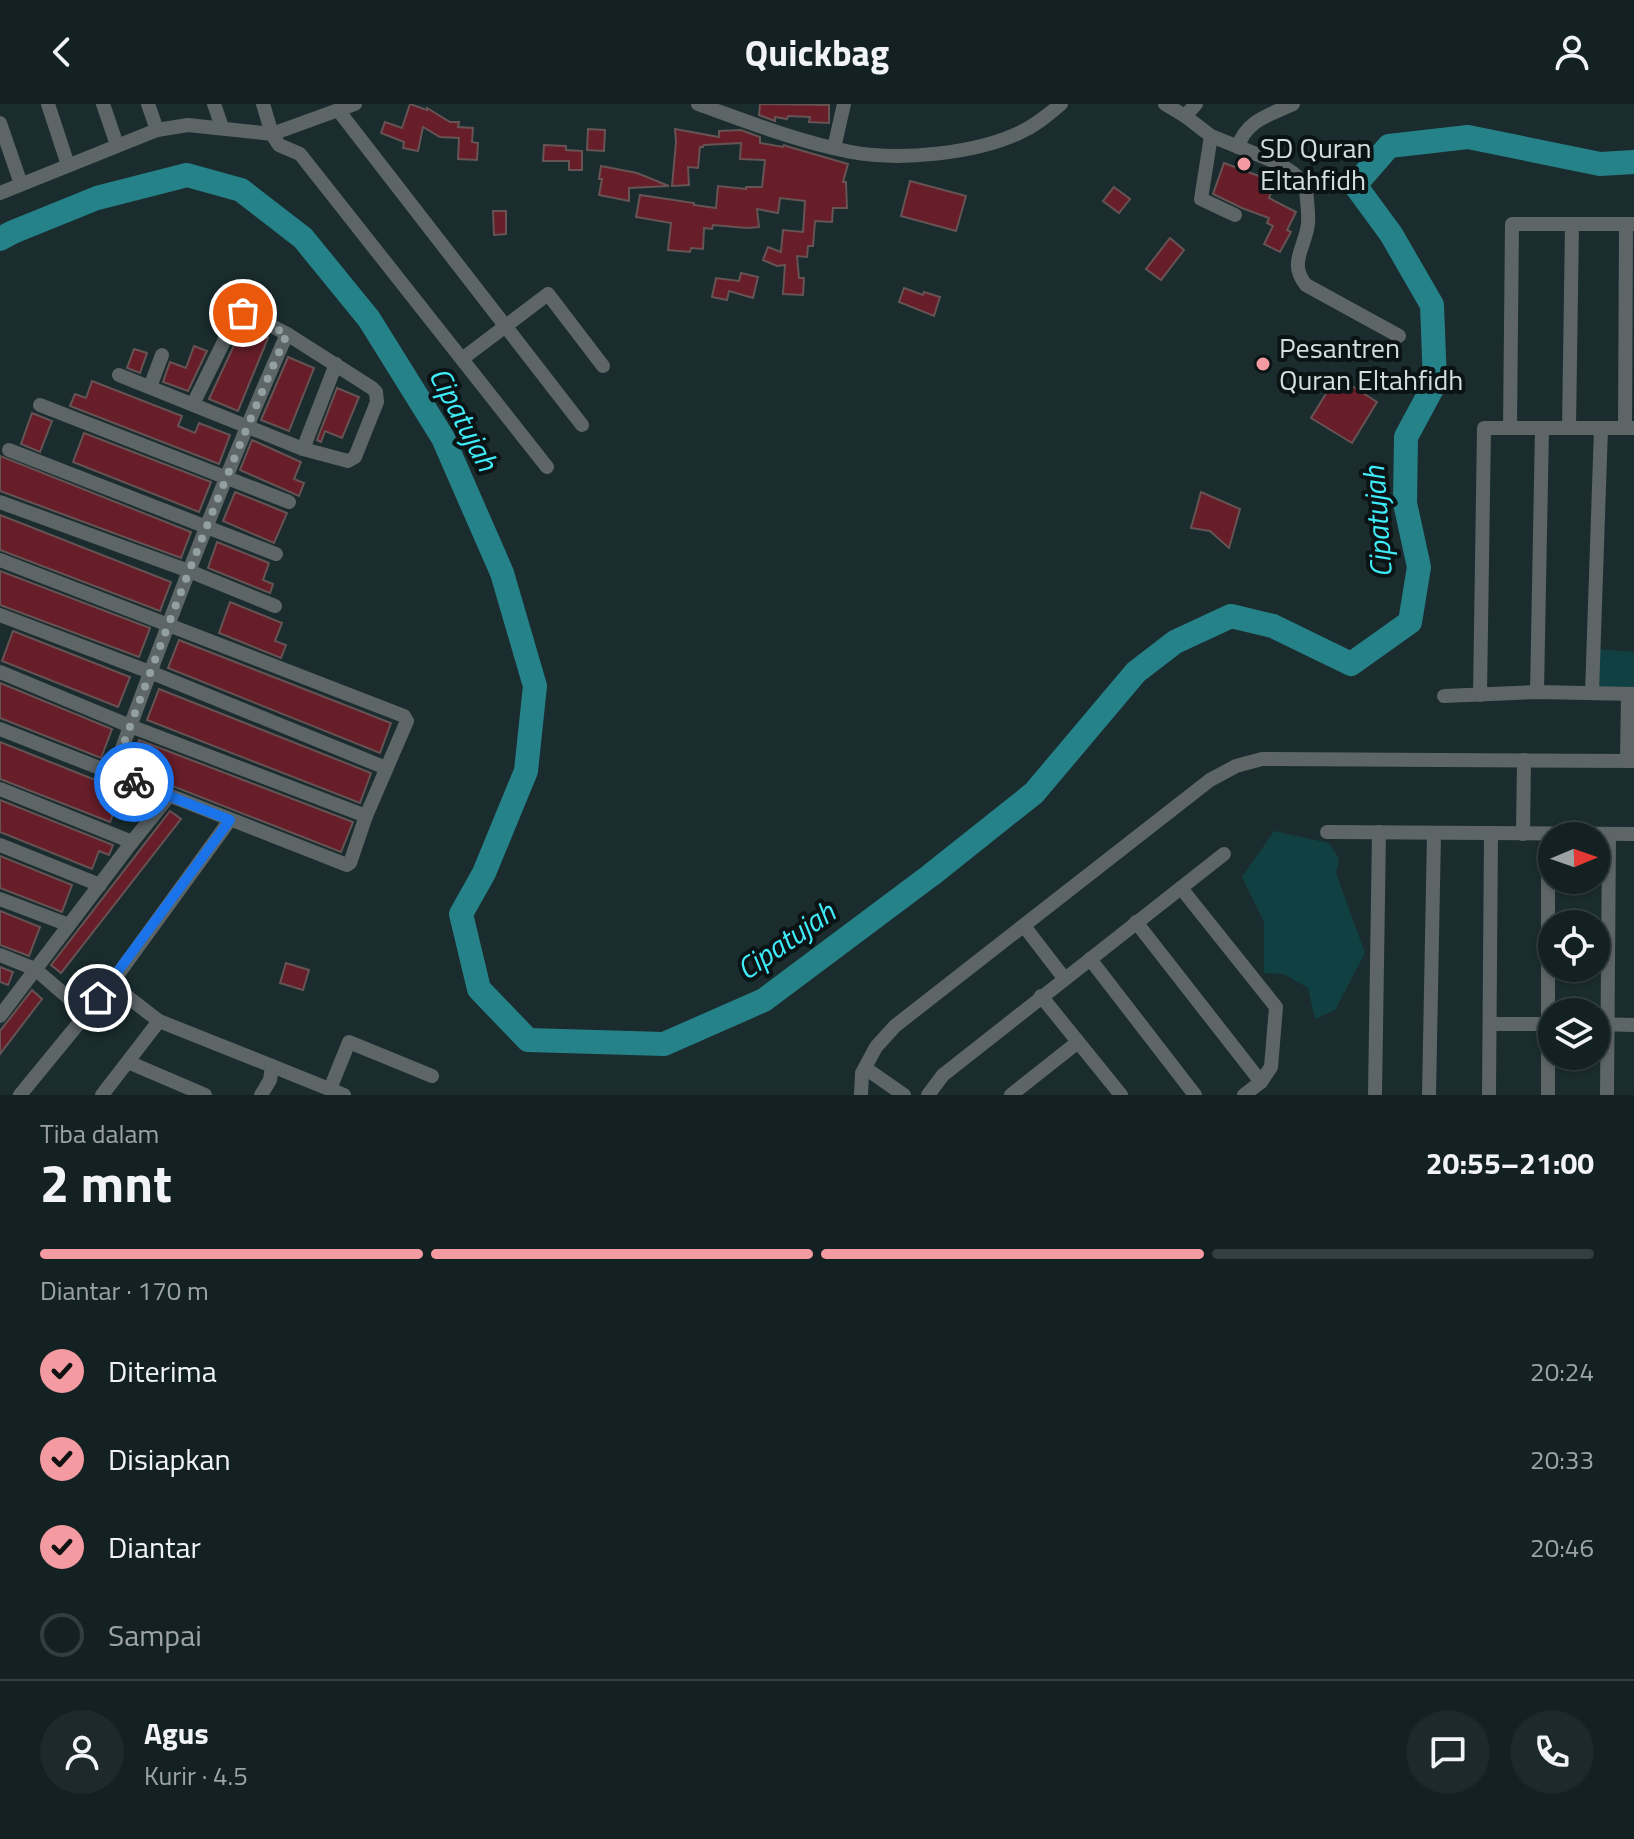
<!DOCTYPE html>
<html lang="id">
<head>
<meta charset="utf-8">
<style>
	:root { --surface:#142122; --page:#1d292a; --text:#f1f3f6; --muted:#9da3a5; --line:#333e40; --accent:#f49aa1 }
	body { margin:0; font-family:"Titillium Web",sans-serif; background:var(--page); color:var(--text); height:100vh; display:flex; flex-direction:column; font-size:30px; white-space:nowrap }
	* { box-sizing:border-box; margin:0 }
	p { font-size:26px; color:var(--muted) }
	.icon { flex:none; width:44px; height:44px; fill:none; stroke:currentColor; stroke-width:2; stroke-linecap:round; stroke-linejoin:round }
	.map { position:relative; height:991px; overflow:hidden }
	.sheet { display:flex; flex-direction:column; background:var(--surface); flex:1 }
	.sheet>* { flex:none }
	.needle { width:52px; rotate:88deg }
	.buttons { position:absolute; left:1538px; top:718px; display:grid; gap:16px }
	.buttons a { display:grid; place-items:center; width:72px; height:72px; border-radius:50%; background:var(--surface); box-shadow:0 2px 6px #0004,0 0 0 2px var(--line); font-size:40px }
	.pin { position:absolute; display:grid; place-items:center; width:68px; height:68px; color:#fff; margin:-34px; border:4px solid #fff; border-radius:50%; box-shadow:0 2px 8px #0007 }
	.courier { position:absolute; display:grid; place-items:center; width:80px; height:80px; margin:-40px; border:6px solid #1a73e8; border-radius:50%; background:#fff; color:#222; box-shadow:0 2px 10px #0007 }
	.headline em { font-style:normal; font-weight:700 }
	.headline div { display:flex; flex-direction:column-reverse }
	.headline { display:flex; align-items:center; justify-content:space-between; height:136px; padding:0 40px }
	h1 { font-size:52px; font-weight:700; line-height:60px }
	.bar { display:grid; grid-template-columns:repeat(4,1fr); gap:12px 8px; align-content:center; height:96px; padding:0 40px }
	.bar i { height:10px; border-radius:6px; background:var(--line) }
	.bar .selected { background:var(--accent) }
	.bar p { grid-column:span 4 }
	.line { display:flex; align-items:center; gap:20px; padding:0 40px; border-top:2px solid var(--line) }
	.line div { flex:1 }
	.round { display:grid; place-items:center; flex:none; width:84px; height:84px; border-radius:42px; background:var(--page) }
	ol { padding:0 40px; list-style:none }
	li { display:flex; align-items:center; gap:24px; height:88px }
	li p { margin-inline-start:auto }
	li .icon { padding:8px; border-radius:50%; background:var(--accent); color:#111; stroke-width:4 }
	li:last-child { color:var(--muted) }
	li i { width:44px; height:44px; border:4px solid var(--line); border-radius:50% }
	header { display:flex; justify-content:space-between; align-items:center; height:104px; padding:0 40px; background:var(--surface); font-size:36px; font-weight:700 }
	.map>svg:first-child { display:block }
</style>
</head>
<body>
<header><svg class="icon" aria-label="back" viewBox="0 0 24 24"><path d="M15 5l-7 7 7 7"/></svg>Quickbag<svg class="icon" aria-label="person" viewBox="0 0 24 24"><circle cx="12" cy="8" r="4"/><path d="M4 21q1-7 8-7t8 7"/></svg></header>
<div class="map">
<svg width="1634" height="991" viewBox="0 0 1634 991">
	<rect width="100%" height="100%" fill="#1a2c2e"/>
	<g fill="#114043">
		<path d="M1597,545L1634,548V586L1595,585Z"/>
		<path d="M1274,727L1329,739L1339,755L1336,769L1365,849L1335,906L1315,915L1308,884L1284,870L1264,869V818L1242,773Z"/>
	</g>
	<g fill="none" stroke-linecap="round" stroke-linejoin="round">
		<path stroke="#258289" stroke-width="24" d="M0,135L13,128L97,94L187,71L241,86L303,134L369,215L443,334L502,469L535,582L526,667L484,769L461,810L479,885L528,936L664,940L764,896L931,771L1034,689L1136,568L1175,538L1231,512L1273,522L1351,560L1410,518L1419,463L1405,399L1406,333L1435,279L1432,201L1391,130L1355,81L1389,42L1468,33L1600,60L1634,58"/>
	</g>
	<g fill="#671e29" stroke="#665354" stroke-width="2">
		<path d="M410,0L427,6V4L450,18H459L458,23L473,24L472,38L478,39L477,56L458,55L459,34L440,33L423,23L418,47L403,44L404,38L381,29L385,18L402,24Z"/>
		<path d="M760,0L829,1V19L809,18L810,13L788,12L787,15L775,13V17L759,11Z"/>
		<path d="M588,25L605,26L604,47L587,46Z"/>
		<path d="M675,25L719,33V27L741,26L760,33V39L783,43L784,41L786,42L848,60L843,78H846L847,104H833L832,118L815,117L813,142H808L807,153L797,152L799,174H804L803,191L783,190L785,161L777,162L763,156L768,143L781,148L783,126L803,128L805,97L780,94L778,109L757,105L759,123L747,124L713,121L712,125L704,124L703,145L691,144L690,148L668,146L671,119L636,113L640,91L694,99V101L716,104L718,82L746,85V83H762L765,56L740,55L741,39L704,41L703,43H700L698,64L688,63L689,81L672,82L676,38Z"/>
		<path d="M544,41L566,42V46L582,47V66H569V57H543Z"/>
		<path d="M1224,59L1275,78L1269,94L1296,108L1287,126L1291,128L1280,148L1264,140L1273,122L1267,119L1269,114L1242,104L1213,90Z"/>
		<path d="M601,62L637,69L669,82L629,84V97L599,91L602,75H599Z"/>
		<path d="M910,77L966,92L956,127L901,112Z"/>
		<path d="M1114,83L1130,95L1119,109L1103,97Z"/>
		<path d="M493,107H506V130L494,131Z"/>
		<path d="M1170,134L1184,146L1161,176L1146,165Z"/>
		<path d="M741,169L758,173L753,194L729,187L727,196L712,193L716,174L739,177Z"/>
		<path d="M904,184L923,191L924,188L940,193L934,212L899,198Z"/>
		<path d="M242,224L268,234L238,307L209,295Z"/>
		<path d="M194,242L207,247L188,287L163,278L170,258L186,264Z"/>
		<path d="M134,245L147,249L140,269L127,264Z"/>
		<path d="M288,253L314,264L289,327L261,316Z"/>
		<path d="M1341,275L1377,298L1352,339L1311,314L1332,280L1337,283Z"/>
		<path d="M92,277L182,312L178,322L195,329L199,319L230,331L219,360L70,302L75,290L86,294Z"/>
		<path d="M337,284L359,293L342,334L325,327L321,338L317,336Z"/>
		<path d="M32,309L52,317L40,348L21,340Z"/>
		<path d="M84,329L211,378L199,408L73,358Z"/>
		<path d="M252,336L301,358L294,375L304,379L299,392L240,366Z"/>
		<path d="M0,352L191,428L181,454L0,387Z"/>
		<path d="M235,388L287,409L274,439L223,417Z"/>
		<path d="M1201,388L1240,405L1229,444L1210,427L1191,424Z"/>
		<path d="M0,411L171,478L160,507L0,446Z"/>
		<path d="M217,438L269,459L263,476L273,480L270,489L208,464Z"/>
		<path d="M0,467L150,524L139,553L0,501Z"/>
		<path d="M230,498L282,519L275,537L286,541L281,554L219,529Z"/>
		<path d="M13,527L130,573L118,603L2,557Z"/>
		<path d="M179,536L391,619L380,649L168,564Z"/>
		<path d="M0,579L112,625L101,654L0,614Z"/>
		<path d="M159,585L371,669L360,699L147,616Z"/>
		<path d="M139,636L353,718L341,748L129,665Z"/>
		<path d="M0,638L118,685L147,696L137,715L115,705L110,718L0,675Z"/>
		<path d="M0,696L113,741L109,751L99,747L92,765L0,728Z"/>
		<path d="M170,707L181,715L61,869L51,861Z"/>
		<path d="M0,752L72,781L62,808L0,784Z"/>
		<path d="M0,807L40,823L29,852L0,841Z"/>
		<path d="M286,859L309,866L303,886L280,879Z"/>
		<path d="M0,863L13,868L8,881L0,878Z"/>
		<path d="M32,886L42,895L0,950V927Z"/>
	</g>
	<g fill="none" stroke-linecap="round" stroke-linejoin="round">
		<g stroke="#5d6566" stroke-width="14">
			<path d="M48,0L68,61"/>
			<path d="M103,0L117,41"/>
			<path d="M148,0L157,26"/>
			<path d="M214,0L222,23"/>
			<path d="M263,0L272,30L279,41L300,50L547,363"/>
			<path d="M698,0C748,18 799,38 851,48C899,57 976,50 1021,28C1036,21 1048,11 1061,0"/>
			<path d="M1165,0L1185,12L1211,32L1276,58L1293,69L1306,80C1306,93 1309,107 1308,120C1305,144 1288,159 1306,181L1399,232"/>
			<path d="M338,6L582,321"/>
			<path d="M1185,12L1196,0"/>
			<path d="M0,19L21,80"/>
			<path d="M1211,32L1201,95L1235,111"/>
			<path d="M1238,43C1246,16 1270,11 1293,0"/>
			<path d="M834,44L844,0"/>
			<path d="M0,89L157,26L188,21L272,30L355,0"/>
			<path d="M462,255L548,190L603,262"/>
			<path d="M119,271L303,345L336,260"/>
			<path d="M150,283L162,251"/>
			<path d="M193,300L236,213L239,210L247,209L287,230L372,284L376,288L377,298L355,353L348,357L303,345"/>
			<path d="M40,301L289,398"/>
			<path d="M1510,324L1512,120H1634"/>
			<path d="M1569,324L1572,120"/>
			<path d="M1625,324L1626,120"/>
			<path d="M9,346L276,450"/>
			<path d="M0,398L189,467L275,502"/>
			<path d="M0,456L404,612L407,617L366,712L350,759L347,761L0,625"/>
			<path d="M0,511L150,568L386,664"/>
			<path d="M0,568L130,622L366,712"/>
			<path d="M1537,588L1542,324"/>
			<path d="M1592,589L1601,324"/>
			<path d="M1480,591L1484,324H1634"/>
			<path d="M1444,592L1537,588L1634,590"/>
			<path d="M1627,657L1628,590"/>
			<path d="M113,669C167,521 223,374 287,230"/>
			<path d="M0,685L132,738"/>
			<path d="M1327,728L1634,730"/>
			<path d="M1523,730L1524,656"/>
			<path d="M0,741L100,781"/>
			<path d="M1181,784L1276,903L1271,963L1261,978L1244,991"/>
			<path d="M0,795L69,821"/>
			<path d="M1136,818L1261,978"/>
			<path d="M1024,822L1064,874"/>
			<path d="M0,851L35,865L86,909"/>
			<path d="M1090,855L1195,991"/>
			<path d="M111,880L159,917L272,962L270,976L261,991"/>
			<path d="M1041,892L1121,991"/>
			<path d="M0,912L132,738L169,692"/>
			<path d="M1490,920H1552"/>
			<path d="M1596,920L1634,921"/>
			<path d="M128,958L205,991"/>
			<path d="M272,962L344,991"/>
			<path d="M865,964L904,991"/>
			<path d="M330,985L349,938L432,972"/>
			<path d="M20,991L111,880L230,716"/>
			<path d="M102,991L159,917"/>
			<path d="M861,991L862,969L876,943L895,922L1210,676L1236,662L1262,655L1634,657"/>
			<path d="M928,991L943,971L1224,750"/>
			<path d="M1011,991L1078,938"/>
			<path d="M1375,991L1379,728"/>
			<path d="M1429,991L1434,729"/>
			<path d="M1489,991L1491,729"/>
			<path d="M1548,991V730"/>
			<path d="M1607,991L1609,730"/>
		</g>
	</g>
	<g fill="none" stroke-linecap="round" stroke-linejoin="round">
		<path stroke="#92a0a1" stroke-width="8" stroke-dasharray="0 14.4" d="M134,678L113,669C167,521 224,374 287,230L243,209"/>
		<path stroke="#1a73e8" stroke-width="10" d="M98,894L230,716L134,678"/>
	</g>
	<g fill="#f49aa1" stroke="#0b1314" stroke-width="3">
		<circle cx="1244" cy="60" r="8"/>
		<circle cx="1263" cy="260" r="8"/>
	</g>
	<g text-anchor="middle" stroke-width="8" stroke-linejoin="round" paint-order="stroke">
		<g font-size="28" fill="#d3dedf" stroke="#0b1314" text-anchor="start">
			<text x="1260" y="54">SD Quran<tspan x="1260" dy="32">Eltahfidh</tspan></text>
			<text x="1279" y="254">Pesantren<tspan x="1279" dy="32">Quran Eltahfidh</tspan></text>
		</g>
		<g font-size="30" font-style="italic" fill="#3fecf8" stroke="#0b1314">
			<text transform="translate(463 315) rotate(62)" y="10">Cipatujah</text>
			<text transform="translate(1378 418) rotate(-94)" y="10">Cipatujah</text>
			<text transform="translate(786 837) rotate(-35)" y="10">Cipatujah</text>
		</g>
	</g>
</svg>
<div class="buttons">
<a><svg class="needle" viewBox="-14 -14 28 28"><path d="M0-13l5 13h-10z" fill="#e53935"/><path d="M0 13l5-13h-10z" fill="#9da3a5"/></svg></a>
<a><svg class="icon" aria-label="locate" viewBox="0 0 24 24"><circle cx="12" cy="12" r="6"/><path d="M12 2v4M12 18v4M2 12h4M18 12h4"/></svg></a>
<a><svg class="icon" aria-label="layers" viewBox="0 0 24 24"><path d="M12 4l9 5-9 5-9-5zM3 14l9 5 9-5"/></svg></a>
</div>
<div class="pin" style="left:243px;top:209px;background:#ea580c"><svg class="icon" aria-label="bag" viewBox="0 0 24 24"><path d="M5 8h14l-1 12H6zM9 8a3 3 0 0 1 6 0"/></svg></div>
<div class="pin" style="left:98px;top:894px;background:#1f2937"><svg class="icon" aria-label="home" viewBox="0 0 24 24"><path d="M3 11l9-7 9 7M6 9v11h12V9"/></svg></div>
<div class="courier" style="left:134px;top:678px"><svg class="icon" aria-label="bike" viewBox="0 0 24 24"><circle cx="6" cy="16" r="4"/><circle cx="18" cy="16" r="4"/><path d="M6 16l4-8h5l3 8M10 8l3 8H6M13 5h3"/></svg></div>
</div>
<section class="sheet">
<div class="headline"><div><h1>2 mnt</h1><p>Tiba dalam</p></div><em>20:55–21:00</em></div>
<div class="bar"><i class="selected"></i><i class="selected"></i><i class="selected"></i><i></i><p>Diantar · 170 m</p></div>
<ol>
<li><svg class="icon" aria-label="check" viewBox="0 0 24 24"><path d="M5 12l5 5 9-10"/></svg>Diterima<p>20:24</p></li>
<li><svg class="icon" aria-label="check" viewBox="0 0 24 24"><path d="M5 12l5 5 9-10"/></svg>Disiapkan<p>20:33</p></li>
<li><svg class="icon" aria-label="check" viewBox="0 0 24 24"><path d="M5 12l5 5 9-10"/></svg>Diantar<p>20:46</p></li>
<li><i></i>Sampai</li>
</ol>
<div class="line" style="height:144px"><a class="round"><svg class="icon" aria-label="person" viewBox="0 0 24 24"><circle cx="12" cy="8" r="4"/><path d="M4 21q1-7 8-7t8 7"/></svg></a><div><b>Agus</b><p>Kurir · 4.5</p></div><a class="round"><svg class="icon" aria-label="chat" viewBox="0 0 24 24"><path d="M4 5h16v11H9l-5 4z"/></svg></a><a class="round"><svg class="icon" aria-label="phone" viewBox="0 0 24 24"><path d="M5 4h4l2 5-3 2q2 4 5 5l2-3 5 2v4C11 20 4 13 5 4z"/></svg></a></div>
</section>
</body>
</html>
